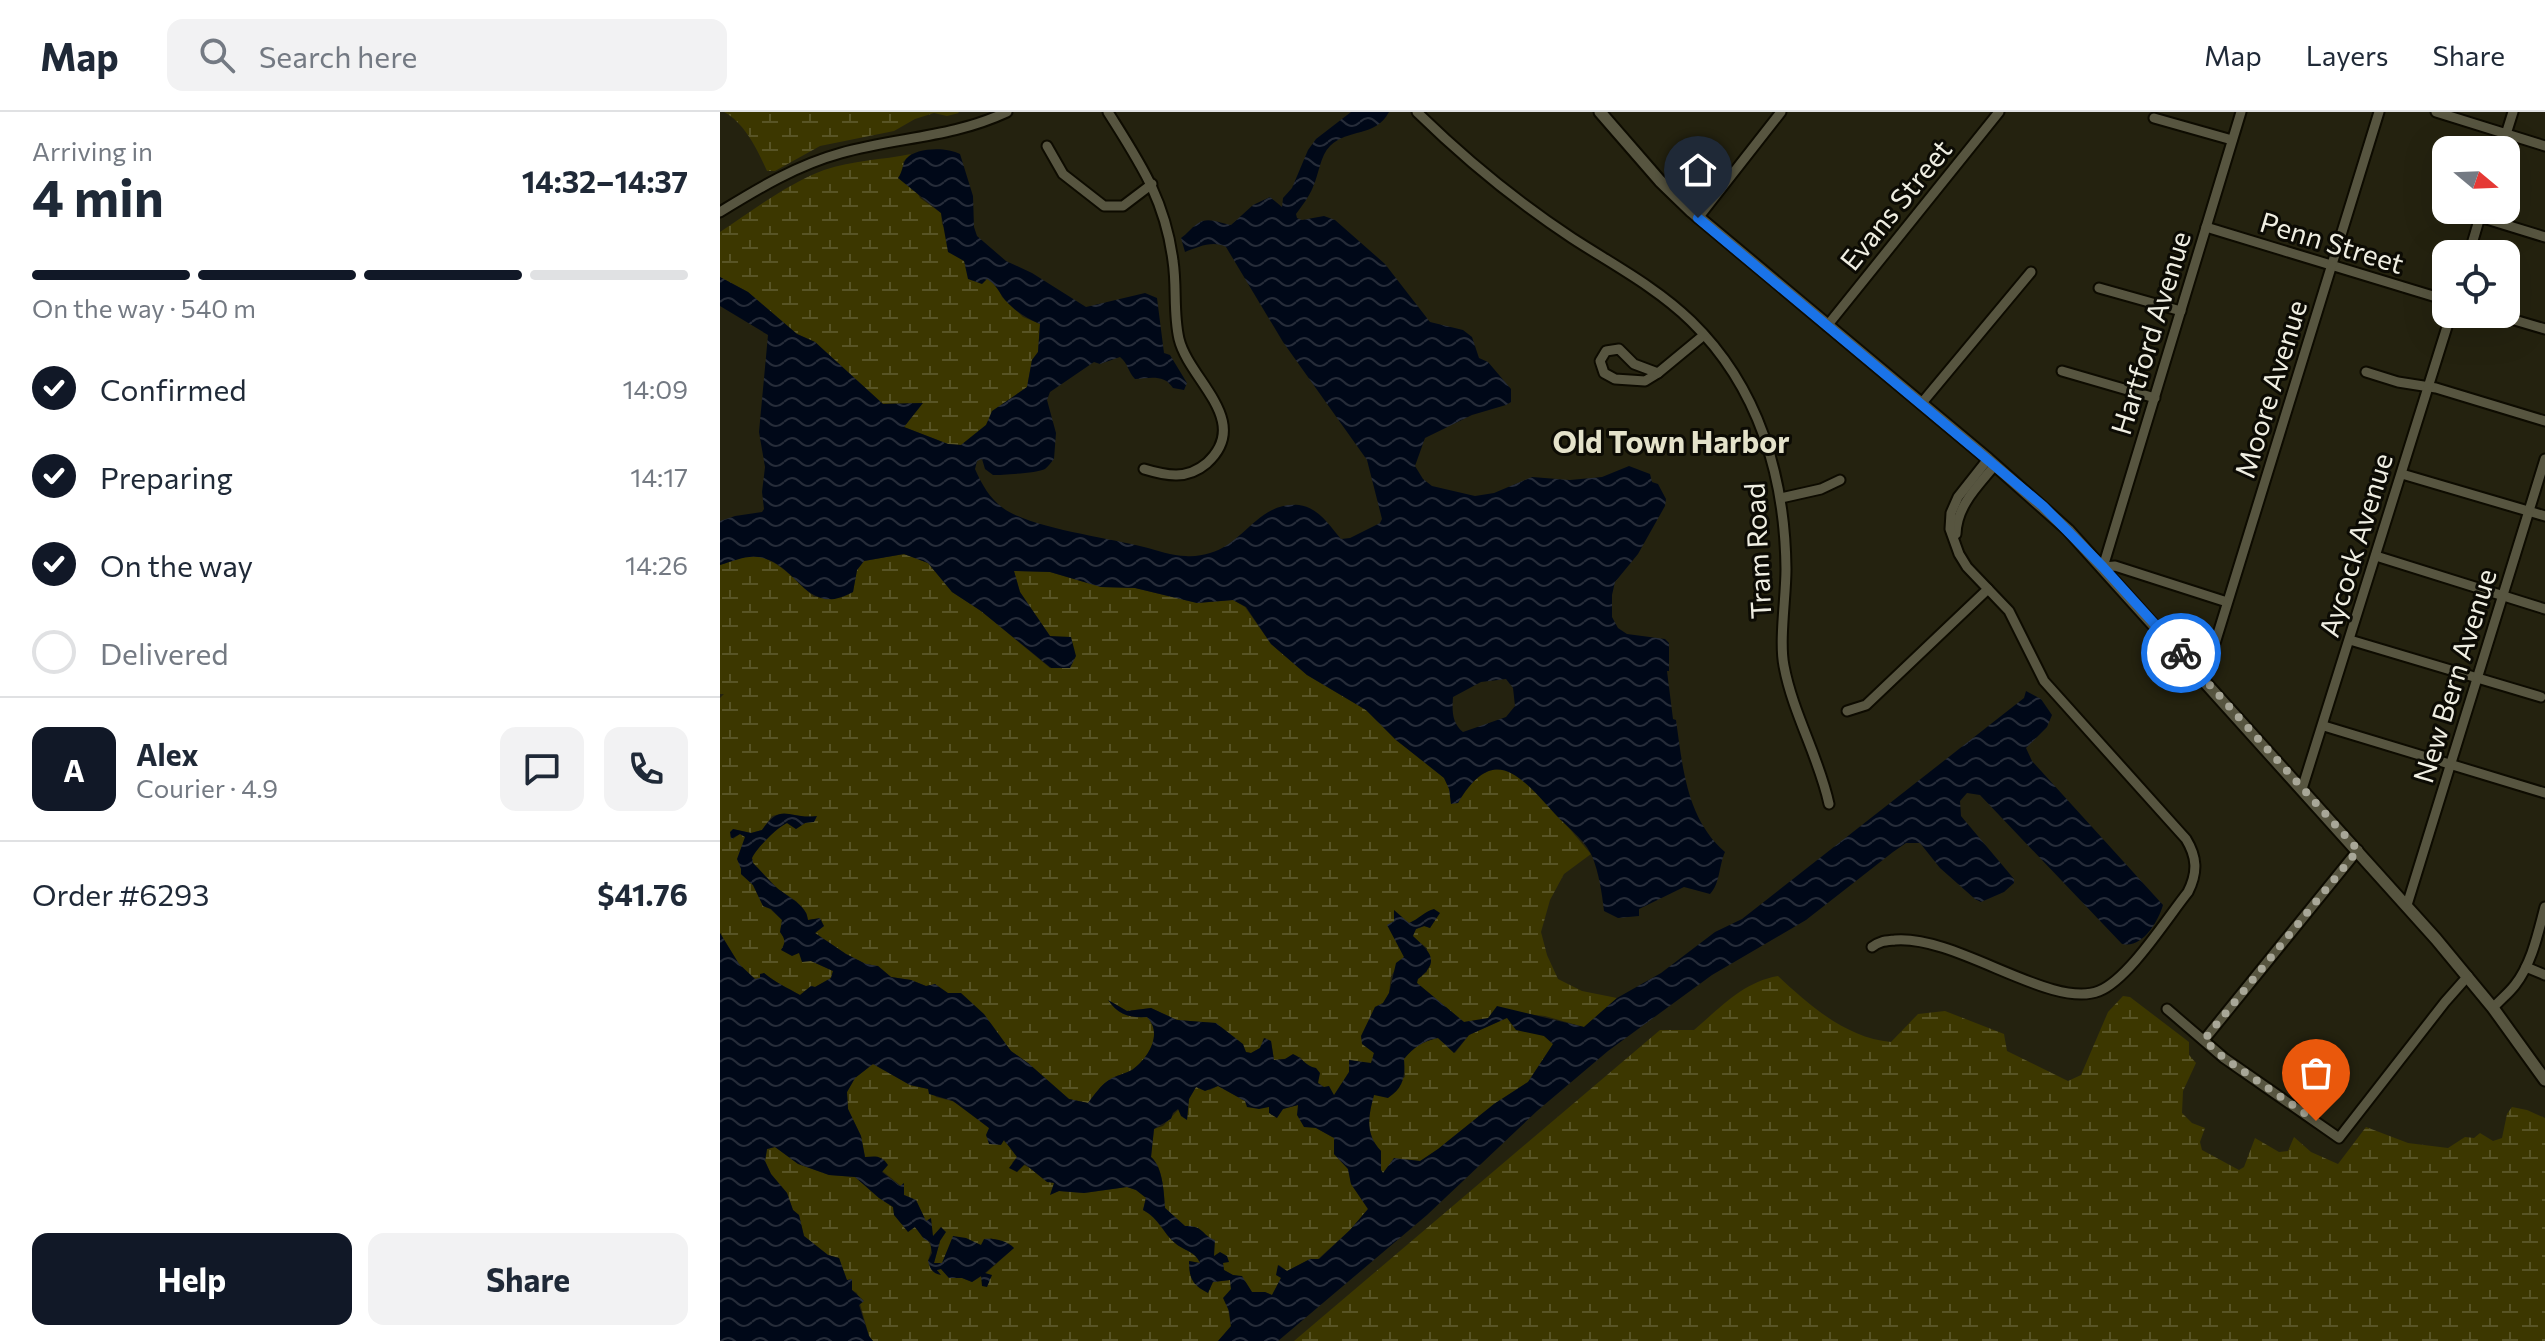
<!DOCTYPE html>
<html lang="en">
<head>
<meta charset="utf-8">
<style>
	:root { --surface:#fff; --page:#f2f2f3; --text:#1f2937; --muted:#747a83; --line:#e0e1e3; --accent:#111827 }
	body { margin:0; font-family:Commissioner,sans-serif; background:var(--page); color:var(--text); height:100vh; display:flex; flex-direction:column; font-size:30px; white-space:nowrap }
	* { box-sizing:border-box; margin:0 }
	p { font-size:26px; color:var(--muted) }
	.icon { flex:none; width:44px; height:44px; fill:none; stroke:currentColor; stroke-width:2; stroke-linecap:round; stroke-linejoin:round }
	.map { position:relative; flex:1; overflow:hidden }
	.side { display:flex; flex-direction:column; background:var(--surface); width:720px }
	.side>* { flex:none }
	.needle { width:52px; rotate:109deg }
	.tools { position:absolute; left:1712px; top:24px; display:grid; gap:16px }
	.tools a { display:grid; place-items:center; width:88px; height:88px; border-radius:16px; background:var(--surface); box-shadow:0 8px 32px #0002; font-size:40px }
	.pin { position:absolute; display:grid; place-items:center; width:68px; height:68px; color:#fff; margin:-82px -34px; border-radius:50% 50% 50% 0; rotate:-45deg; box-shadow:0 0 8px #0007 }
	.pin .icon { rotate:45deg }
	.courier { position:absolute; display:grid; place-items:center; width:80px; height:80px; margin:-40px; border:6px solid #1a73e8; border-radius:50%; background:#fff; color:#222; box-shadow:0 2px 10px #0007 }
	.headline em { font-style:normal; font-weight:700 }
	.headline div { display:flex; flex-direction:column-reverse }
	.headline { display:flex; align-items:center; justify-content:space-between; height:136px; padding:0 32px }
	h1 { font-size:52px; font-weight:700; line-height:60px }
	.bar { display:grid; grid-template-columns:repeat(4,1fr); gap:12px 8px; align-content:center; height:96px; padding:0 32px }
	.bar i { height:10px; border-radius:6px; background:var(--line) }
	.bar .selected { background:var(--accent) }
	.bar p { grid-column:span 4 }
	.line { display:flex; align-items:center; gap:20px; padding:0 32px; border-top:2px solid var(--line) }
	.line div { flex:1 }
	.round { display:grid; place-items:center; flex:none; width:84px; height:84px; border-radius:16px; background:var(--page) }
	ol { padding:0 32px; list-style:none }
	li { display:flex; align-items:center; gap:24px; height:88px }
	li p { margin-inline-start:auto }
	li .icon { padding:8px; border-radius:50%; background:var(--accent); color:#fff; stroke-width:4 }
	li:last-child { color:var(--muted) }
	li i { width:44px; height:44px; border:4px solid var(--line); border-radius:50% }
	.cta { display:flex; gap:16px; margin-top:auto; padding:16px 32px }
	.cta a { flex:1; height:92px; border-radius:16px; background:var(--accent); color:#fff; font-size:32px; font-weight:700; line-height:92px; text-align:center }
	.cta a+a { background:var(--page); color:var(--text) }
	header { display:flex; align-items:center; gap:48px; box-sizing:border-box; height:112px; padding:0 40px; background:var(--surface); border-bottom:2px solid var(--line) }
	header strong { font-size:38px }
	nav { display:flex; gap:44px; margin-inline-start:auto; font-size:28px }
	.search { width:560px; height:72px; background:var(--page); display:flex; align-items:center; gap:20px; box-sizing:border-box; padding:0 28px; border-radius:16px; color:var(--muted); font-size:30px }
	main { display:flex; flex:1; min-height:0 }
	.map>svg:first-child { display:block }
</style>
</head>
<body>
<header>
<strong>Map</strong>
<div class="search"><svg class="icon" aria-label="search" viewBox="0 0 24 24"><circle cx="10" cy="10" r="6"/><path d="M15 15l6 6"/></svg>Search here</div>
<nav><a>Map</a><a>Layers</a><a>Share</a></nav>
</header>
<main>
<section class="side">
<div class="headline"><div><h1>4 min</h1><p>Arriving in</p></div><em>14:32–14:37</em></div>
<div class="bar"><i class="selected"></i><i class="selected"></i><i class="selected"></i><i></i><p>On the way · 540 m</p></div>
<ol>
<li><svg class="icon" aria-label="check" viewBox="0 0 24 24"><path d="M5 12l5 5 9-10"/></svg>Confirmed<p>14:09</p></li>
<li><svg class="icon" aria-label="check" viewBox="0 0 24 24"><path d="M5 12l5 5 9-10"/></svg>Preparing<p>14:17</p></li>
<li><svg class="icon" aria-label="check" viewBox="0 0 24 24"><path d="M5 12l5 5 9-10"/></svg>On the way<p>14:26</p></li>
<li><i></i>Delivered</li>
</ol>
<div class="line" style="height:144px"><b class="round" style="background:var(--accent);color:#fff">A</b><div><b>Alex</b><p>Courier · 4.9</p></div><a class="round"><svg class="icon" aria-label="chat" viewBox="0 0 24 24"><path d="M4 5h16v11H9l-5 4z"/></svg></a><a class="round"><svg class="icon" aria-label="phone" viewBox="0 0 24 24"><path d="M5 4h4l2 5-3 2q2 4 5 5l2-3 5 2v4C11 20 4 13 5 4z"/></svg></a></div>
<div class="line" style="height:104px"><div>Order #6293</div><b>$41.76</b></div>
<div class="cta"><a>Help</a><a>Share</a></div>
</section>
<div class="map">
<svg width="1825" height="1229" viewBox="0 0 1825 1229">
	<defs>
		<pattern id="wetland-marsh" width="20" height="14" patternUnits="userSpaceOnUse" patternTransform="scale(2)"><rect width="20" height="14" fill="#3c3700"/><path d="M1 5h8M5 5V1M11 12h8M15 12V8" fill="none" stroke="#585425"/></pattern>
		<pattern id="water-waves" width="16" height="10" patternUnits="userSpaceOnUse" patternTransform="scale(2)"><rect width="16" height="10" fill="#000818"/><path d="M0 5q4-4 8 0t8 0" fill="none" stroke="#262c39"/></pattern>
	</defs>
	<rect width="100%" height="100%" fill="#24220f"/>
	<g fill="url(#wetland-marsh)">
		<path d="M4,0H238L239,1L227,4L214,1L195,7L174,19L100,34L55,59H47C38,39 25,11 4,0Z"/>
		<path d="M191,42L183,50L200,86L221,101L222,112L244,149L277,174L282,185L303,205L320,212L318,240L312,248L307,275L270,306L266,313L241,333L228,332L184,315L202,291L163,292L95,230L77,222L28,180L0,165V120C33,98 67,72 104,58C133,48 162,48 191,42Z"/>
		<path d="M184,442L208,451L232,480L261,499L330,556V524L300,480L294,459L330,460L381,475L415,476L477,491L513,488L525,495L551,532L587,563L646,598L676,628L708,652L724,666L738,691C748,674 763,653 786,658C806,662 856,725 871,742L844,762L830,788L821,820L827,843L838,867L862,879L897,886L864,915L825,904L806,902L744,910L697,871V867L707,860V836L692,824L696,817L705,814L710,816L714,809L699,807L689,811L674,800V809L668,813L684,845L671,864L669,881L663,891L655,895L642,924L654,941L651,952L629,948V960L614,984L598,971L597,966L580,945L554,948L551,929L545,926L540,936L531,941L526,940L496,911L457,908L431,896L407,899L390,889C398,904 412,906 427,905C443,922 429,946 412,958C405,962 396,963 389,968C381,973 374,983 368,991L349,987L308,951L291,939L278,923L215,872L206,874L191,868L171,865L158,854L146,852L126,842L95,821L104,814L93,807L88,808L86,805L87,802L76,789L58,777L33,751L32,746C37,736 56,716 67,711L76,717L96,704C76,707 71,698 52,704L42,718L31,721L13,717V727L20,722L26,725L21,762L33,773L43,794L50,797L62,808L60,820L65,826V832L91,849L113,859L111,866L95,875L91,874L80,883C66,875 56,871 44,861L40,866L35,867L19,852L0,821V586L4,582H0V453C10,450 21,445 31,444C54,443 78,470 94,485L133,480L137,458L144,449Z"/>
		<path d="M1058,864C1089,893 1126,926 1171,930L1198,902L1225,899L1284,922L1287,939L1348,969L1361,963L1388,900L1403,884L1410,885L1469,930V943L1476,951L1463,979L1462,1001L1472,1011L1485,1016L1480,1030L1482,1038L1519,1058L1524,1055L1535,1026L1559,1040L1568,1039L1574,1025L1591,1040L1618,1052L1646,1015L1688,1031L1728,1036L1745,1025L1754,1026L1760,1021L1773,1029L1782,1026L1787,1002L1792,995L1807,998L1825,1006V1229H574L940,918H974C1000,896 1023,870 1058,864Z"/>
		<path d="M788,905L824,924L833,932L808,970L774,992L718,1037L701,1049L674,1047L664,1062L661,1059V1039C645,1022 648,1004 654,983L685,965L684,947C694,935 702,930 718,926L735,941L749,923Z"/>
		<path d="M153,952L190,973L209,977L216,985L232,989L248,998L293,1037L297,1045L292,1051C316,1052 315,1068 335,1071L331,1082L339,1079L364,1081L407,1075L416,1078L426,1085L423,1098C439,1107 443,1121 455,1131C465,1139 475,1139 481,1151L469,1149L493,1170L510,1168L511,1177L507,1190L511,1215L498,1229H153L149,1224L137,1181L132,1178L131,1167L127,1169L119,1146L108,1143L84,1124L79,1103L73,1098L67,1081L51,1062L45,1049L47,1037L55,1035L79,1052L109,1063L135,1065L159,1086L173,1095C174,1106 182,1111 191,1117L194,1115C197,1116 211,1132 212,1135L208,1149L220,1162L217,1158L221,1157L229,1166H242L252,1170L265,1162L294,1136L271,1126L261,1133H230L222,1151H214L220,1129L218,1120L213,1125L196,1088L184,1083L181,1074L145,1045L141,1024L128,997L127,980L135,966Z"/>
		<path d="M498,974L525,989L550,994L556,1006L563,997L578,993L596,1016L614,1026V1042L628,1057L631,1072L648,1097L630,1118L598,1147H590L567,1159L559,1153L561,1166L552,1183L545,1180H532L522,1165L513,1163L504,1158L503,1151L498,1143L494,1145L489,1126L465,1114L445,1096C444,1081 443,1055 431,1045L434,1017L443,1014L459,997L467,1007L469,987L476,975L490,978Z"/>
	</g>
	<g fill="url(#water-waves)" fill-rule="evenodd">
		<path d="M631,0H669C655,26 628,16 610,34C600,44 599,62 593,75C589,85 582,94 576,102L577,106L582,108L604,104L615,108L665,152L710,210L743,218L752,225L759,246L768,250L791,277V290L786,293L752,303L705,326L695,354L703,367L712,374L755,384L774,381L812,365L850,368L882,365L909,354L930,362L932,370L938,372L946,387L945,394L918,442L895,470L892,483V505L898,516L907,522L945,527L949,531V559H947L953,607L956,608C963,658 967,707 1005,740C999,753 1000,772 990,782L964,775L919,797V804L898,806L884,799C882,781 879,761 872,744C866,729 846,714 835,702C800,664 774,630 738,691L731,692L729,677L724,666L676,628L646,598L587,563L551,532L526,495L513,488L477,491L415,476L381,475L330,460L294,459L300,480L330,524L351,525L356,544L350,556H331L261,499L232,480L208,451L184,442L144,449L137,458L133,480C87,506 79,455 43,446C28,442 14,449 0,453V409L15,404L42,400L44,397L42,380L45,355L39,320L48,223L0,194V165L28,180L77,222L95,230L163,292L203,291L184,315L228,332L241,333L266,313L272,299L307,275L312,248L318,240L320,212C306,206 295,199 285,188C278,179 277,173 267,167L262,172L248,167L244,149L228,140L221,101L178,66C183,59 182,53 186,47C196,35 227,35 240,42L253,84L254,115L257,124L286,149L312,161L366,195L425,181L437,186L444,241L450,243L467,271L464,278L453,276C444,262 430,266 415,267C408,260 408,251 400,245L380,252L374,250L330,280L327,288L336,321L334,347C331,350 329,354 325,357C318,361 283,363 273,363L265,357L262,347L257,349L255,357C261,371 270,387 283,396C310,416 389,426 424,435C437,438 452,444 466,444C473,445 483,443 490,441C524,432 539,389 579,393C598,395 610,414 621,427L630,426L660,411L662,407L647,348L563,230L506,135C493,128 478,135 465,140L461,126C467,122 471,116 477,112C487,104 500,111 511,113L533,93L550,85L562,95L563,86L572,76L588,38L596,27ZM786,567L793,576L795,594L786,605L743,620C732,611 732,599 733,585L761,570Z"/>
		<path d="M1306,579L1321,587L1332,603L1327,615L1306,636L1312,649L1443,793C1438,810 1422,837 1402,832L1260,683L1247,681L1240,689L1241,704L1294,767V771L1284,780L1261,790L1255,787L1220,756L1200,731H1186L1173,740L1086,808L992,863L888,939L817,999L707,1103L558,1229H498L511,1214L509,1199L503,1186L511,1177L510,1168L493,1170L488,1181C472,1173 469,1166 469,1149L480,1151C475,1139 464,1139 455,1131C443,1121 440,1107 423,1098L426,1086L416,1078L407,1075L364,1081L339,1079L330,1083L334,1071L327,1070L305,1052L297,1060L289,1056L297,1045L284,1028L281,1033L269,1032L266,1023L269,1016L233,989L209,982L208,977L190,973L153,952L135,966L127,980L128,997L141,1024L145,1045C155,1044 162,1043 168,1053L162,1060L180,1074L184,1071V1083L196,1088L206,1109L211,1106L213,1124L221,1115L226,1120L220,1129L214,1151H222L233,1124L246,1126L261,1133L264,1127C274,1126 288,1129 294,1136L265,1161L272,1163L267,1175L262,1174L261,1164L252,1170L242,1166H229L221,1157L217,1158L221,1163C213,1162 210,1157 208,1149L212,1141L210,1130L204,1127L195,1115L188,1120L174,1103L173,1095L159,1086L135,1065L109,1063L78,1052L55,1035L47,1037L45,1049L51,1062L67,1081L73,1098L79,1103L84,1124L108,1143L119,1146L127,1168L132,1167V1178L144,1189L139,1193L149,1224L153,1229H0V821L19,852L35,867L40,866V862L44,861C56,871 66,875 80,883L91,874L95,875L111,866L113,859L91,849L82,850L79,841L72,844L61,838C66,830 65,827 60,820L62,808L51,797L43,794L33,773L21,762V757L17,747L25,725L20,722L11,727L10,720L13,717L31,721L42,718C62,689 68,708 97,704L94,710L85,711L76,717L67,711C56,716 37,736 32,746L33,751C41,759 48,768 57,776C68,785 87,793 88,808L100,806L104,814L95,821L126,842L146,852L158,854L171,865L191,868L206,874L215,872L228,881H241L264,902L291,939L308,951L349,987L368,991C374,983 381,973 389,968C396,963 405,962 412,958C429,946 443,921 427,905C410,906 398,903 388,888L407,899L431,896L457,908L496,911L523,932L526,940L531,941L540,936L544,926L551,929L554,948L565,947L573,942C583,946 585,954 596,956L600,961L598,971L604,975L609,974L614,983L629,960V948L651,951L654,941L642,932L641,924L655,895L663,891L669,881L676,851L684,845L667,813L674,809V798L689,811C699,807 705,799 714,797L720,801L710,816L704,814L696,817L693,824C710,840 721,849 698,867L697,871L744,910L768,906L777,894L864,915L897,886L941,861L995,820L1022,807L1304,586ZM787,906L796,918L824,924L833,932L808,970L774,992L718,1037L700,1049L674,1046L663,1061L661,1058V1039C645,1022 648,1005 654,983L668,986C684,975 685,965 684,947C694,935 703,929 718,926L734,941L749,923ZM498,974L525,989L527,995L539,997L549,995V1001L557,1006L563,997L578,993L577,1003L584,1015L596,1016L614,1026V1042L628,1057L631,1072L648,1097L630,1118L599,1147H590L567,1159L558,1153L556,1163L561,1166L552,1183L545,1180H532L522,1164L513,1163L504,1158L503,1151L509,1150L507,1144L500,1140L494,1144L495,1128C481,1123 484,1113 465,1114L445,1096C444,1081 443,1055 431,1045L434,1017L451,1007L453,1001L458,997L461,1004L467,1008L469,987L476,975L485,979Z"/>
	</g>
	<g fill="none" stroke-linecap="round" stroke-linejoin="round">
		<g stroke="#0d0b00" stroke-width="13">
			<g id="minor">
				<path d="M388,0C420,51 445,87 453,149C457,175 453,201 459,227C469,268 533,309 487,351C467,368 447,364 424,357"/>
				<path d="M697,0C745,47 796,89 852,126C892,152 936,175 971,209C1039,275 1065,365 1066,457C1066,485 1059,529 1064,554C1073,602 1099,645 1109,692"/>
				<path d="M1716,0L1825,34"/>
				<path d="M1434,6L1512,28"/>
				<path d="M327,34L343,62L384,94H403L432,72"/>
				<path d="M1781,38L1793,0"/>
				<path d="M0,100C39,76 77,53 121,41C178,25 231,26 287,0"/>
				<path d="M1760,105L1825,125"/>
				<path d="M978,106L1061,0"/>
				<path d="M1486,115L1726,188"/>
				<path d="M1749,142L1762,98"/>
				<path d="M1379,176L1461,199"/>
				<path d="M1774,202L1825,217"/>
				<path d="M1107,214L1279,0"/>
				<path d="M899,237L914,252L938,261L925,269L895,267L884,261L880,249L886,239Z"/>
				<path d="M1342,259L1435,286"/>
				<path d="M1646,260L1678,270L1716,276L1825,309"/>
				<path d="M938,261L984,223"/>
				<path d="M1201,292L1311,160"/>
				<path d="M1682,362L1825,404"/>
				<path d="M1061,386L1101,377L1120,368"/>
				<path d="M1236,422C1237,393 1258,374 1275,353"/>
				<path d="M1656,444L1825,497"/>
				<path d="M1507,490L1395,454L1383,455L1521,0"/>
				<path d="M1630,528L1821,585"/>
				<path d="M1484,567L1659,0"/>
				<path d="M1127,599L1146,593L1268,477"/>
				<path d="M1604,614L1825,681"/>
				<path d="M1582,677L1731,202"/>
				<path d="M1687,793L1825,347"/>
				<path d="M1152,835C1159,829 1166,829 1175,828C1237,823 1331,898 1379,879C1409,867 1447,806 1468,780C1478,760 1477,745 1466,727L1324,569L1289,499L1247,455L1239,442L1230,417L1231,401L1238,385L1268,347"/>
				<path d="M1806,855L1825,863"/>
				<path d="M1773,896C1780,888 1789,881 1795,873C1812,851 1818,821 1825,795"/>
				<path d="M1447,897L1504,946L1619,1026L1725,890L1748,864"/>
				<path d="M1484,928L1638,738"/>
			</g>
		</g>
		<g stroke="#0d0b00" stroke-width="15">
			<path id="tertiary" d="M880,0L940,69L971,99L1268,347L1348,418L1716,827L1773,896L1825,968"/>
		</g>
		<use href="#minor" stroke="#575540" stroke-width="9"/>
		<use href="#tertiary" stroke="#575540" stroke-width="11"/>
	</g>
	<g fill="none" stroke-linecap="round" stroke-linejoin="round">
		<path stroke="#a8a798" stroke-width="8" stroke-dasharray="0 14.4" d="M1461,541L1638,738L1484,928L1504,946L1596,1009"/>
		<path stroke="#1a73e8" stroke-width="10" d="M978,106L1323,394L1383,455L1461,541"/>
	</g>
	<g text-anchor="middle" stroke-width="6" stroke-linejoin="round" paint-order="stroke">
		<g font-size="28" fill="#efeee2" stroke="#0c0b04">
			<text transform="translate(1176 93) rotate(-51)" y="10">Evans Street</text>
			<text transform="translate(1612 131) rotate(17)" y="10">Penn Street</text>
			<text transform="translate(1431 221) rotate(-73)" y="10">Hartford Avenue</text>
			<text transform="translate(1551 277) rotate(-73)" y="10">Moore Avenue</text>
			<text transform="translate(1636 433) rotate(-73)" y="10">Aycock Avenue</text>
			<text transform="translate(1038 439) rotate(-93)" y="10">Tram Road</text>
			<text transform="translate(1735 564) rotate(-73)" y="10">New Bern Avenue</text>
		</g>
		<g font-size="30" font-weight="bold" fill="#e4e2ca" stroke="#0c0b04">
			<text x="951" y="341">Old Town Harbor</text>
		</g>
	</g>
</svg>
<div class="tools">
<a><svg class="needle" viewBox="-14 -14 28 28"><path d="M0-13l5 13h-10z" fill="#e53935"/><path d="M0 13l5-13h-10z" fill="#747a83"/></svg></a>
<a><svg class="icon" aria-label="locate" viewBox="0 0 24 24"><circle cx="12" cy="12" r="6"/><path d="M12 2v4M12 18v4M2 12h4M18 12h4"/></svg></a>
</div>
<div class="pin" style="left:1596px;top:1009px;background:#ea580c"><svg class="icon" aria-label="bag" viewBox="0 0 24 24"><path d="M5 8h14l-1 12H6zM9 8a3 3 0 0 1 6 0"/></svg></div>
<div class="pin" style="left:978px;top:106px;background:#1f2937"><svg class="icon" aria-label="home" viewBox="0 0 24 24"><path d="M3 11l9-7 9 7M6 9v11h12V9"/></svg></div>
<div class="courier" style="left:1461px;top:541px"><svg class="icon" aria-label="bike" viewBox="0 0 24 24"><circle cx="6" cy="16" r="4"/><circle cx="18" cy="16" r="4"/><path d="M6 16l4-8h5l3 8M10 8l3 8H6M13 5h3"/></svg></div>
</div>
</main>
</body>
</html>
